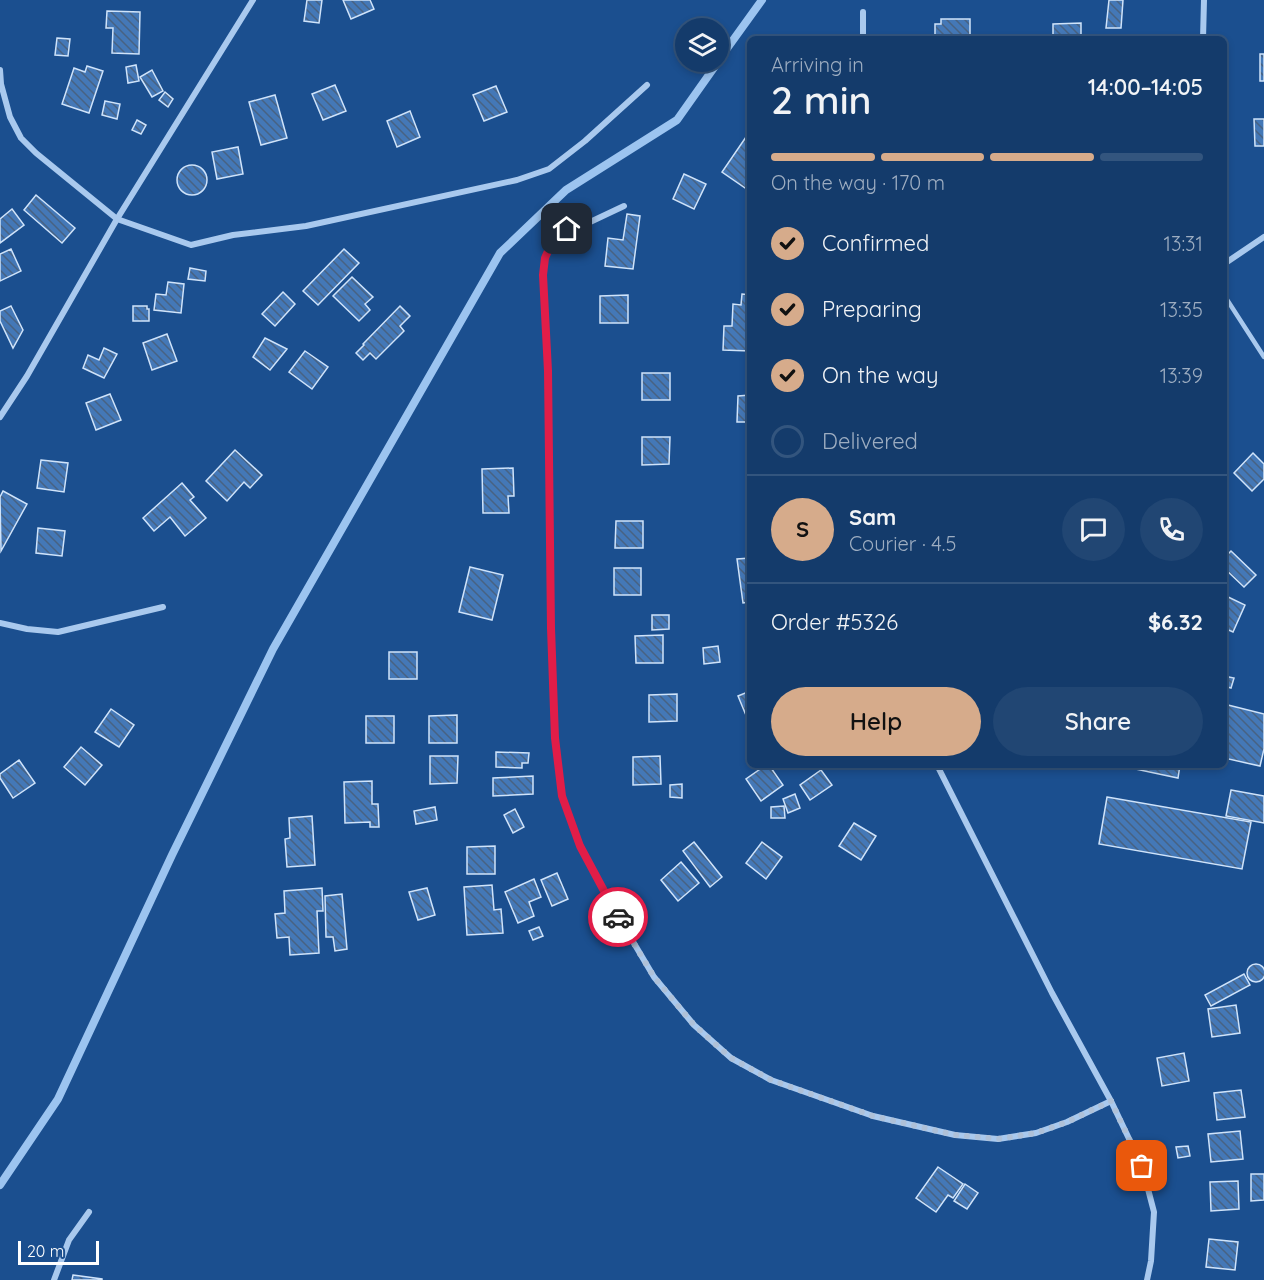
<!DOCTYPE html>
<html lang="en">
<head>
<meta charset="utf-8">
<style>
	:root { --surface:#143b6b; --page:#214673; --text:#f1f3f6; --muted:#9dadc1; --line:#33557e; --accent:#d6ab8b }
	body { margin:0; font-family:Quicksand,sans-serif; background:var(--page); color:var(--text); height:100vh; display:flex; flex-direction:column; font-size:22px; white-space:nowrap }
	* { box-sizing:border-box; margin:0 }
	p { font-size:20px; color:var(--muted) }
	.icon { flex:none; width:33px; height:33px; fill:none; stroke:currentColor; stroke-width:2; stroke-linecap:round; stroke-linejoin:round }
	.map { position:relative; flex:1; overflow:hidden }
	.side { position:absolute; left:747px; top:36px; width:480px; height:732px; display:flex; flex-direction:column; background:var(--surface); border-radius:9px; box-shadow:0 3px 9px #0003,0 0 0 2px var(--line) }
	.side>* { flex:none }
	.tools { position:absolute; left:675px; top:18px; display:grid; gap:12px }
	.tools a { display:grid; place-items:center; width:54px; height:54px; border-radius:50%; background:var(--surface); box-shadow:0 3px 9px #0003,0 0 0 2px var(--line); font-size:30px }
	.scale { position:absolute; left:18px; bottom:15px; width:81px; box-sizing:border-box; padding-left:6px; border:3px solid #fff; border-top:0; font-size:16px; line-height:21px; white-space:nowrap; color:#fff; -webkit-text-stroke:4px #1b4f8f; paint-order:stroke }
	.pin { position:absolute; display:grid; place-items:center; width:51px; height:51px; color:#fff; margin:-26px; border-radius:12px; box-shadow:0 3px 9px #0006 }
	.courier { position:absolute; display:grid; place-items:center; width:60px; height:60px; margin:-30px; border:4px solid #e11d48; border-radius:50%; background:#fff; color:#222; box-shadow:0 2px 8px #0007 }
	.overview em { font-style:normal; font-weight:600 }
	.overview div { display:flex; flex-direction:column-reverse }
	.overview { display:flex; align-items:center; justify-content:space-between; height:102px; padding:0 24px }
	h1 { font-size:39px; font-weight:600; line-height:45px }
	.bar { display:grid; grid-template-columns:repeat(4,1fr); gap:9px 6px; align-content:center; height:72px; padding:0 24px }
	.bar i { height:8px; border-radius:4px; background:var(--line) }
	.bar .current { background:var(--accent) }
	.bar p { grid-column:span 4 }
	.line { display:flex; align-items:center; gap:15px; padding:0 24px; border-top:2px solid var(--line) }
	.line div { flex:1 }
	.round { display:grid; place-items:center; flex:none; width:63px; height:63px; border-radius:32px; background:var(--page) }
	ol { padding:0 24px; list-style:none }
	li { display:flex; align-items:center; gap:18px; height:66px }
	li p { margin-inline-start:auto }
	li .icon { padding:6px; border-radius:50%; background:var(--accent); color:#111; stroke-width:4 }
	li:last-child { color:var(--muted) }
	li i { width:33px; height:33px; border:3px solid var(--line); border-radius:50% }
	.cta { display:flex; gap:12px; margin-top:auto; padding:12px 24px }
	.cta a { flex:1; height:69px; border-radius:36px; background:var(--accent); color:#111; font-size:24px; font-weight:600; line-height:69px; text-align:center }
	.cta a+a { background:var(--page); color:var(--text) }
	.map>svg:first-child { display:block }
</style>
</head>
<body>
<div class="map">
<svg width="1264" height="1280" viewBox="0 0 1264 1280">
	<defs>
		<pattern id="building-back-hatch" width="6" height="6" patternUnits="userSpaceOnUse" patternTransform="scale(1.5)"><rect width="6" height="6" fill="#4478b7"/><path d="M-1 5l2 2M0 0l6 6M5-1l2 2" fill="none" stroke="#486282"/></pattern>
	</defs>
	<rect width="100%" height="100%" fill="#1b4f8f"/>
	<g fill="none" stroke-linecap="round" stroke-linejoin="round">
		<g stroke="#9cc4f0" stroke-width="8">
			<path d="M718,61L762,0"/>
			<path d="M0,1185L58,1099L172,855L273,649L500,253L566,190L677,120L718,62"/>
		</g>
	</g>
	<g fill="url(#building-back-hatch)" stroke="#cfe3fa" stroke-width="1.5">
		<path d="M307,0H322L319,23L304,21Z"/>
		<path d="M343,0H370L374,9L351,19Z"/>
		<path d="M1109,0H1123L1121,28H1106Z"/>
		<path d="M107,11L140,12L139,54L112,53L113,28H106Z"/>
		<path d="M941,19H970V39H935V24H941Z"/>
		<path d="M1081,23V39H1053V24Z"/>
		<path d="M57,38L70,39L68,56L55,55Z"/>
		<rect x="1260" y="54" width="4" height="27"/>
		<path d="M136,65L139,81L128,83L126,67Z"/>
		<path d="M87,66L103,71L89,113L62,104L74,68L85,72Z"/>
		<path d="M152,70L163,91L152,97L140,77Z"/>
		<path d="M335,85L346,111L323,120L312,94Z"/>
		<path d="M496,86L507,112L484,121L473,95Z"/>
		<path d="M165,92L173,99L168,107L159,100Z"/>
		<path d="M275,95L287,138L261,145L249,102Z"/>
		<path d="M105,101L120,104L117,119L102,115Z"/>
		<path d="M410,111L420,137L397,147L387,121Z"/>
		<path d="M1254,119H1264V146H1255Z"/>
		<path d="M137,120L146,125L141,134L132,130Z"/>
		<path d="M746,137L750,139V187L748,190L722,172Z"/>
		<path d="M238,147L243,174L217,179L212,152Z"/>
		<circle cx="192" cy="180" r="15"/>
		<path d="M684,174L706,184L694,209L673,199Z"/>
		<path d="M36,195L75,228L62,243L24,210Z"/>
		<path d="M12,209L24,225L0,243V219Z"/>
		<path d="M627,214L640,216L633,269L605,266L608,238L623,240Z"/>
		<path d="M11,249L21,271L0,281V254Z"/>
		<path d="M344,249L359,263L318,305L303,291Z"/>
		<path d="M190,268L206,271L205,281L188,279Z"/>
		<path d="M352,277L373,297L365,304L370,310L359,321L333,296Z"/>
		<path d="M168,282L184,284L181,313L154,310L156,294L166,295Z"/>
		<path d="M283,292L295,304L275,326L262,314Z"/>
		<path d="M742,294L750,295V351L723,350L724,326H732L733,304L741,305Z"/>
		<path d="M628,295V323H600V296Z"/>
		<path d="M11,306L23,330L13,348L0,321V311Z"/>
		<path d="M133,306H147V309H149V321H133Z"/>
		<path d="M400,306L410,316L400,326L404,331L376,359L370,353L363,360L356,353L364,345L363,344Z"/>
		<path d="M167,334L177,361L152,370L143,343Z"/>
		<path d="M265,338L287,349L270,370L253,357Z"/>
		<path d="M104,348L117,354L104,378L83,368L88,355L99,360Z"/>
		<path d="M305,351L328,367L312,389L289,372Z"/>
		<rect x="642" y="373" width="28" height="27"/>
		<path d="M110,394L121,420L96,430L86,403Z"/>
		<path d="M750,395V422H737L738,396Z"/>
		<path d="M642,437H670L669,464L642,465Z"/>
		<path d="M235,450L262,475L250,488L244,482L227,501L206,481Z"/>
		<path d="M1253,453L1264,464V479L1252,491L1234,473Z"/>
		<path d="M41,460L68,463L64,492L37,488Z"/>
		<path d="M513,468L514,496H508L509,513H483L482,469Z"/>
		<path d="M182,483L194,497L190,500L206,518L185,536L170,517L154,531L143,518Z"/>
		<path d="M3,491L27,504L1,551L0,497Z"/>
		<path d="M616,521H643V548H615Z"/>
		<path d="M38,528L65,531L62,556L36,553Z"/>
		<path d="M1231,551L1256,575L1244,587L1224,568V558Z"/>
		<path d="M750,558V602L743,603L737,559Z"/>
		<path d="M470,567L503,575L492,620L459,612Z"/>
		<rect x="614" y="568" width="27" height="27"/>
		<path d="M1224,595L1245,605L1233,632L1224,628Z"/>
		<path d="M652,615H669V629L652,630Z"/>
		<path d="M663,635V663H636L635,636Z"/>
		<path d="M718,646L720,662L704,664L703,648Z"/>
		<rect x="389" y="652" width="28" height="27"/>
		<path d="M1224,676L1234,678L1231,688L1224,686Z"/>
		<path d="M750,691V725L738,696Z"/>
		<path d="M677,694V721L649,722V695Z"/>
		<path d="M1224,704L1264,714V749L1260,766L1224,758Z"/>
		<path d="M111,709L134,725L119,747L95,732Z"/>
		<path d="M457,715V743H429V716Z"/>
		<rect x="366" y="716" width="28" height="27"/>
		<path d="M81,747L102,765L85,785L64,767Z"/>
		<path d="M496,752L529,753L528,763H522V768L496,767Z"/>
		<path d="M430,756H458L457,783L430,784Z"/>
		<path d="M660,756L661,784L633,785V757Z"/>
		<path d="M19,760L35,783L13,798L0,778V774Z"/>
		<path d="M766,765H769L783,785L761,801L746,779Z"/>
		<path d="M1135,765H1180L1178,778L1135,769Z"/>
		<path d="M821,770L832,785L810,800L800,785Z"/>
		<path d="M533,776V794L493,796V778Z"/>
		<path d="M372,781V804H378L379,827H370V822L345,823L344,782Z"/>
		<path d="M682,784V798L670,797V785Z"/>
		<path d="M1231,790L1264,796V823L1226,816Z"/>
		<path d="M795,794L800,808L788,813L783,799Z"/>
		<path d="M1107,797L1251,822L1242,869L1099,844Z"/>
		<path d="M784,806L785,818H771V807Z"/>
		<path d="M435,807L437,820L416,824L414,811Z"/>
		<path d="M515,809L524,827L513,833L504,815Z"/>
		<path d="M312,816L315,865L287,867L285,839L290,838L289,818Z"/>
		<path d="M854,823L876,836L861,860L839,846Z"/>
		<path d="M694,842L722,877L710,887L683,851Z"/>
		<path d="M762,842L782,857L766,879L746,863Z"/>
		<path d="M495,846V874H467V847Z"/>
		<path d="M681,862L699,883L678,901L661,880Z"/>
		<path d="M557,873L568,899L552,906L541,880Z"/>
		<path d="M534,879L541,897L529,902L534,916L518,923L505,892Z"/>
		<path d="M492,885L494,910L501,909L503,933L467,935L464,887Z"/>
		<path d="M322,888L323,911H317L319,953L290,955L289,937L277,938L275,914L285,913L284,891Z"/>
		<path d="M427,888L435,915L418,920L409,892Z"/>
		<path d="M342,894L347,949L335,951L333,937H326L325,896Z"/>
		<path d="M539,927L543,936L533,940L529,931Z"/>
		<circle cx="1256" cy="973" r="9"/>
		<path d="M1244,974L1250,985L1211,1006L1205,995Z"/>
		<path d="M1236,1005L1240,1033L1212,1037L1208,1009Z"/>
		<path d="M1184,1053L1189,1081L1162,1086L1157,1058Z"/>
		<path d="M1241,1090L1245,1117L1217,1120L1214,1093Z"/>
		<path d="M1240,1131L1243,1159L1211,1162L1208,1134Z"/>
		<path d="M1188,1146L1190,1156L1178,1158L1176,1147Z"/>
		<path d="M938,1167L963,1184L953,1198L948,1195L936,1212L916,1198Z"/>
		<path d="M1251,1174H1264V1200L1251,1201Z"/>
		<path d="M1238,1181L1239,1209L1211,1211L1210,1182Z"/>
		<path d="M965,1184L978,1193L967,1209L954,1201Z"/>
		<path d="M1209,1239L1238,1242L1235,1270L1206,1267Z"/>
		<path d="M73,1275L102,1279V1280H72Z"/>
	</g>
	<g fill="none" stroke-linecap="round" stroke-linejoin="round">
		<path stroke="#a9c9ee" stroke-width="4.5" d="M1224,295L1264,357"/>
		<g stroke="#a9c9ee" stroke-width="6">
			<path d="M863,39V12"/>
			<path d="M1203,39L1204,0"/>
			<path d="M0,70L1,84L10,117L21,138L36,153L117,219L191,245L233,235L306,226L517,180L549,169L585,141L647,85"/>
			<path d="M624,206L588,223L567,229L552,242L545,258L543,275L548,371L551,629L555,738L562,796L580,846L616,913L654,977L694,1025L731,1058L771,1080L873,1116L955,1135L998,1139L1036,1133L1067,1122L1111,1101"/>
			<path d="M1224,264L1264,237"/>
			<path d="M0,417L27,376L117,219L253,0"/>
			<path d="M0,623L27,629L58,632L163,607"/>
			<path d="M937,765L1052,993L1111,1101L1142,1166L1154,1212L1151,1261L1147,1280"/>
			<path d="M54,1280L69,1240L89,1212"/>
		</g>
	</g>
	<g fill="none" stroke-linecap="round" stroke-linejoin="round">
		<path stroke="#afc1d8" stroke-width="6" stroke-dasharray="0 10.8" d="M618,917L654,977L694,1025L731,1058L771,1080L873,1116L955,1135L998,1139L1036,1133L1067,1122L1111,1101L1142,1166"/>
		<path stroke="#e11d48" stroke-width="8" d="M567,229L552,242L545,258L543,275L548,371L551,628L555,738L562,796L580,846L618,917"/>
	</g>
</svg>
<div class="tools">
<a><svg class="icon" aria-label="layers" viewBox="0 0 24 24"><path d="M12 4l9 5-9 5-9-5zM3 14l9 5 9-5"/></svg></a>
</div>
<div class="scale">20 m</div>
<div class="pin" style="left:1142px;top:1166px;background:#ea580c"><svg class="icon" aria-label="bag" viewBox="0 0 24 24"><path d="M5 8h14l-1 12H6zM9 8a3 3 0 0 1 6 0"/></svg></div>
<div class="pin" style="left:567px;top:229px;background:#1f2937"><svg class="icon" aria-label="home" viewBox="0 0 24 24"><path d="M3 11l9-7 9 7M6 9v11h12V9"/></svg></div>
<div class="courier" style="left:618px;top:917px"><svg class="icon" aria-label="car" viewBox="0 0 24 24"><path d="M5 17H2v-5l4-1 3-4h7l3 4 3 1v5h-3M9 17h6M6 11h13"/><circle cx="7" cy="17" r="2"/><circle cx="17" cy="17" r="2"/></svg></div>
<section class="side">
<div class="overview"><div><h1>2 min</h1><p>Arriving in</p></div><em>14:00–14:05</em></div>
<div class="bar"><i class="current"></i><i class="current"></i><i class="current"></i><i></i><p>On the way · 170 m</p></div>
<ol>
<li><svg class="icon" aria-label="check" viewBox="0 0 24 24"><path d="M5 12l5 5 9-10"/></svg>Confirmed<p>13:31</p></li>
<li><svg class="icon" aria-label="check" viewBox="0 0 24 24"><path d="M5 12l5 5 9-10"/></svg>Preparing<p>13:35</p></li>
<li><svg class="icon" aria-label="check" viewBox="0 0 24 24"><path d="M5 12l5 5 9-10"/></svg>On the way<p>13:39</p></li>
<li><i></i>Delivered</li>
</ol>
<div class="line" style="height:108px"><b class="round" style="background:var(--accent);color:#111">S</b><div><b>Sam</b><p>Courier · 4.5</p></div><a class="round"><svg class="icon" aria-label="chat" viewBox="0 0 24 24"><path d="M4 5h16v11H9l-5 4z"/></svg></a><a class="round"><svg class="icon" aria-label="phone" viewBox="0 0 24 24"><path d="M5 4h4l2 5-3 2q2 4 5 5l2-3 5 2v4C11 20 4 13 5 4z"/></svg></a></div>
<div class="line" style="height:78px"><div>Order #5326</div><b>$6.32</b></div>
<div class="cta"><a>Help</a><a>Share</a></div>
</section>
</div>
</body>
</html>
